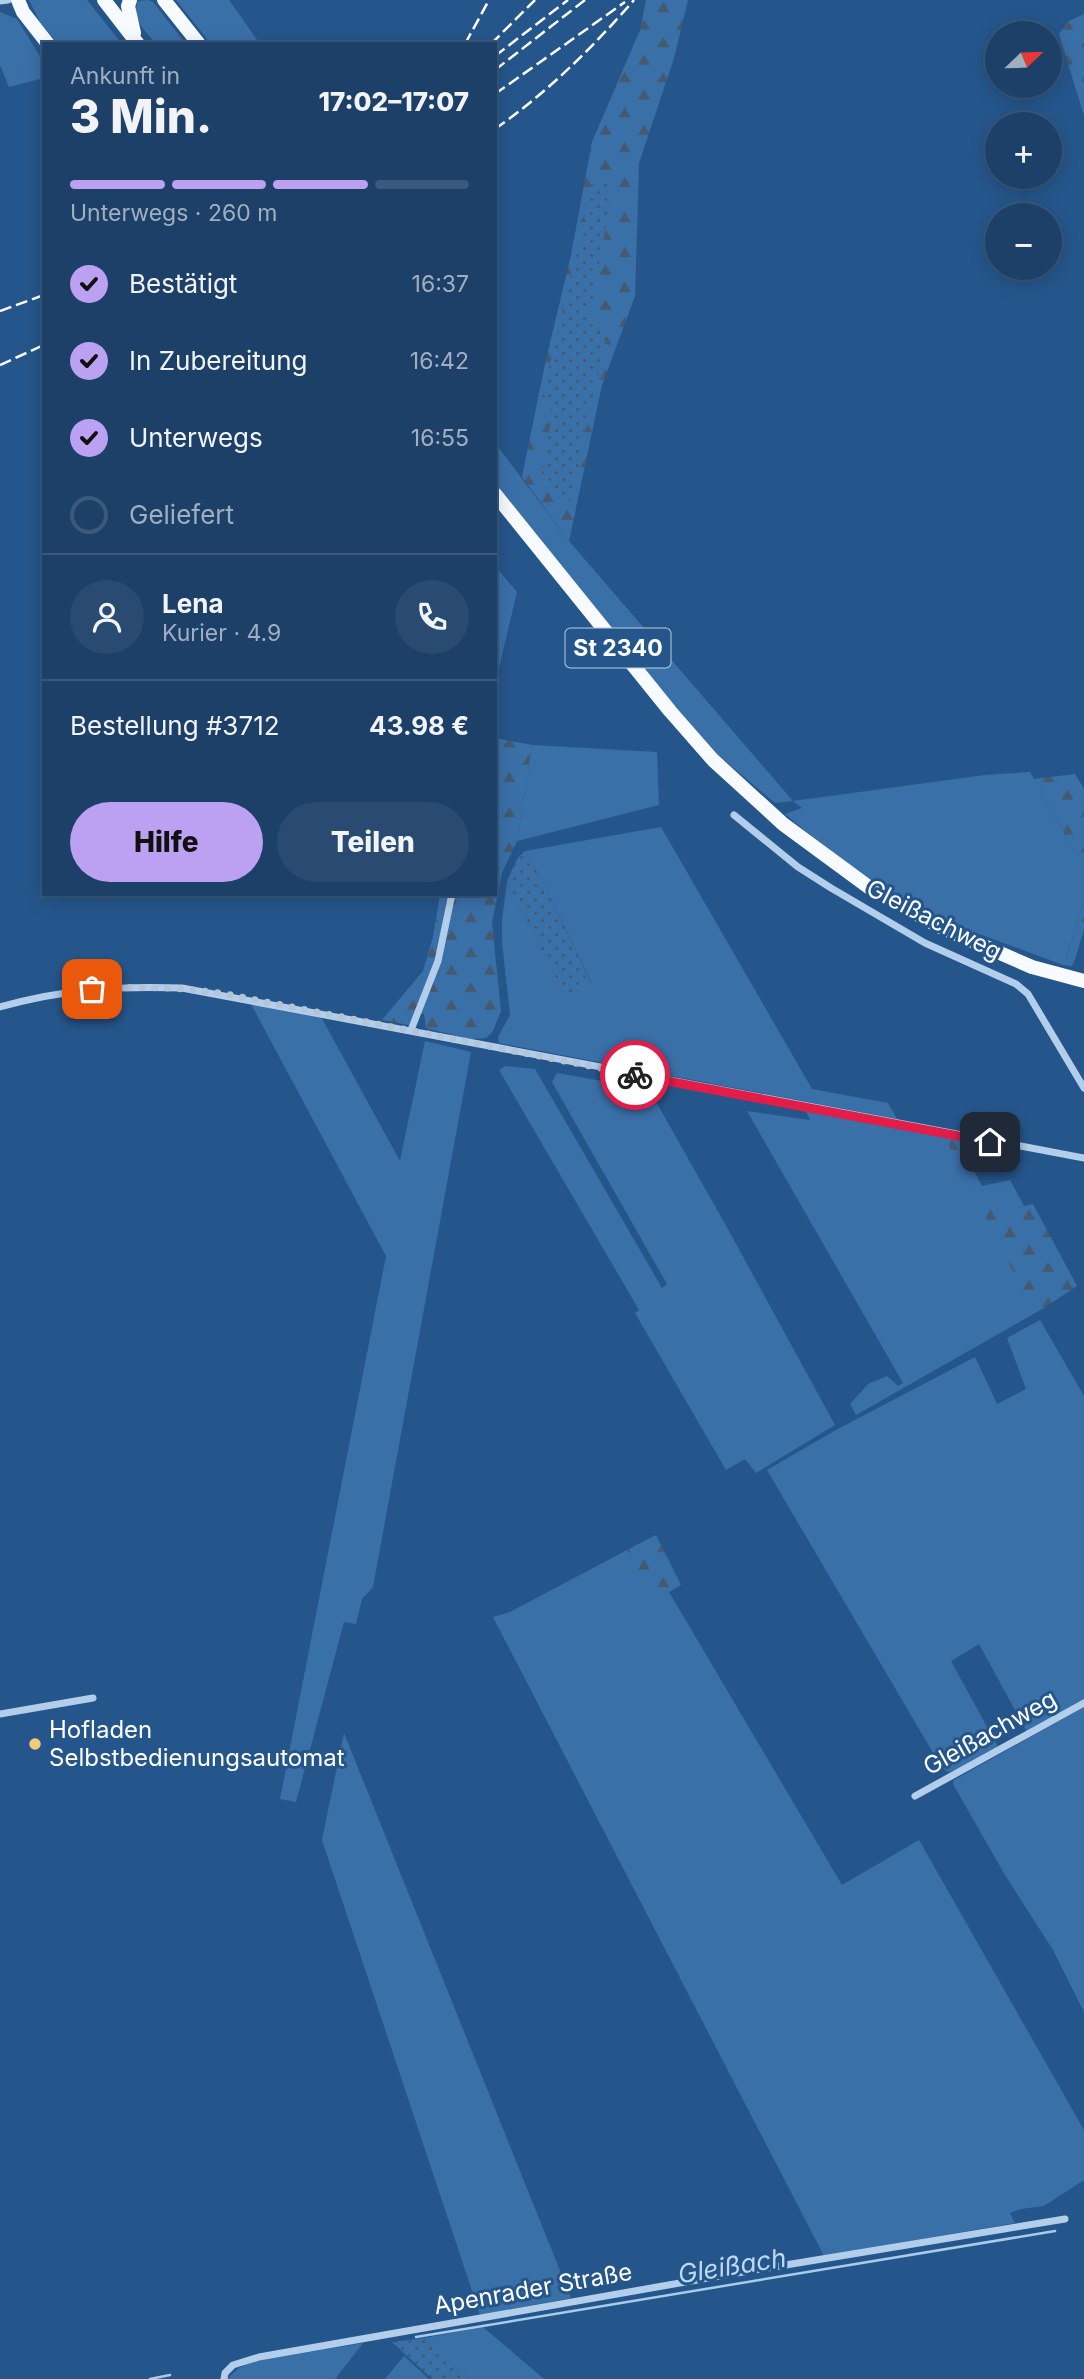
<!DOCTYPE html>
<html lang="de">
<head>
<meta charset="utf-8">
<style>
	:root { --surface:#1c4068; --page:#294b71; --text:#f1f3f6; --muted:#a0afc0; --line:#3a597c; --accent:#bca0f2 }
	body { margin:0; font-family:Inter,sans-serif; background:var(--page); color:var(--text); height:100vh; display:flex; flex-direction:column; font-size:26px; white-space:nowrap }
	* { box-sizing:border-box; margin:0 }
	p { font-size:23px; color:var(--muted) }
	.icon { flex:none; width:38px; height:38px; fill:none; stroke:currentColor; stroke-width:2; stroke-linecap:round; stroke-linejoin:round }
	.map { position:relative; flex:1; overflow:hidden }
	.details { position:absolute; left:42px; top:42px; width:455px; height:854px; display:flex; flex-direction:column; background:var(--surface); border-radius:0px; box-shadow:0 4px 18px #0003,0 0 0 2px var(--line) }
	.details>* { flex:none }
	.needle { width:46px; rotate:67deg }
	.controls { position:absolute; left:985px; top:21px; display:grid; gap:14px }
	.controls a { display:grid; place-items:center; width:77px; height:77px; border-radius:50%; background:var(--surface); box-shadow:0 4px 18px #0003,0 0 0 2px var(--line); font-size:35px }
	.pin { position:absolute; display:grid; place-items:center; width:60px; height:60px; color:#fff; margin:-30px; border-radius:14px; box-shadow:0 4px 10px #0006 }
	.courier { position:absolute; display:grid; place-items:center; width:70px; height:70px; margin:-35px; border:5px solid #e11d48; border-radius:50%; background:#fff; color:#222; box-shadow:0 2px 9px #0007 }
	.summary em { font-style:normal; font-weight:800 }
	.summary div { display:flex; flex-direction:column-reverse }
	.summary { display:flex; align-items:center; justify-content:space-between; height:119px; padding:0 28px }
	h1 { font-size:46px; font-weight:800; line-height:52px }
	.bar { display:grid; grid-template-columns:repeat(4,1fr); gap:10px 7px; align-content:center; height:84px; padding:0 28px }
	.bar i { height:9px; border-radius:5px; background:var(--line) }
	.bar .on { background:var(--accent) }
	.bar p { grid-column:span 4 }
	.line { display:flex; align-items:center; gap:18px; padding:0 28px; border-top:2px solid var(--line) }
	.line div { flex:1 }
	.round { display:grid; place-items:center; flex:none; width:74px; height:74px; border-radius:37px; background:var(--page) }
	ol { padding:0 28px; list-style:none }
	li { display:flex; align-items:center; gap:21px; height:77px }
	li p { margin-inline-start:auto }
	li .icon { padding:7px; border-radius:50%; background:var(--accent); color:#111; stroke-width:4 }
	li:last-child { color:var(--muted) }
	li i { width:38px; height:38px; border:4px solid var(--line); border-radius:50% }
	.cta { display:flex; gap:14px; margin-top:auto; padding:14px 28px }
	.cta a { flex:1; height:80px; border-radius:42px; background:var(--accent); color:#111; font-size:28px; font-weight:800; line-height:80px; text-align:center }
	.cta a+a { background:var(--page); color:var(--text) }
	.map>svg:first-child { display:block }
</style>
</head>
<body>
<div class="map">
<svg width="1084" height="2379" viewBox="0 0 1084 2379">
	<defs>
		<pattern id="forest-firs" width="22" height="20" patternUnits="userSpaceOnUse" patternTransform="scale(1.75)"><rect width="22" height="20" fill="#3a70a8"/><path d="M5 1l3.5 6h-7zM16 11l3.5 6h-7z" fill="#455a71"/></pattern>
		<pattern id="garden-dots" width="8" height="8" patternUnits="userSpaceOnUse" patternTransform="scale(1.75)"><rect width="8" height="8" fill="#3a70a8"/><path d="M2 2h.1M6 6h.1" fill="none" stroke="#455a71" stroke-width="1.8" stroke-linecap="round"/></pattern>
	</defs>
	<rect width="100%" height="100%" fill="#25568b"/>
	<g fill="#3a70a8">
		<path d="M29,0H87L122,44H58L40,22Z"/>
		<path d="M148,0L153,2L186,44H156C145,30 131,19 138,1Z"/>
		<path d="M176,0H229L260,44H211Z"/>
		<path d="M0,12L17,19L44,63V78L9,87L0,65Z"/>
		<path d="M495,443L569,541L793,801L985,775L1030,772L1084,869V900L1066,958L1075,959L1072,966L1063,965L982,935L967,932C897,901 843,863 785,814L802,808L793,801L775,803L718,755L675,707L495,485Z"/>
		<path d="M495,566L517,592L495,685Z"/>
		<path d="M532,745L657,752L659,805L517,841Z"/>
		<path d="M661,827L812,1089L888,1103L897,1119L499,1043L498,1037L510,1015L502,942V920L507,881L565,995L591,982L544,884L525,851Z"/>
		<path d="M251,1004L320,1015L400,1161L425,1041L471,1052L373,1587L362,1599L356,1624L344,1622L296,1802L280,1799L386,1256Z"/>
		<path d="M505,1066L535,1069L662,1288L667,1284L552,1082L557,1073L613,1083L624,1091H641L648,1103L655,1100L729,1231L835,1425L756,1473L745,1459L726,1470L635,1313L639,1310L499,1070Z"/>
		<path d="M805,1109L1014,1150L1011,1161L966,1155L982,1186L1010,1180L1024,1206L996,1214L1044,1308L856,1415L850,1404L868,1384L887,1376L898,1386L903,1383L747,1111L810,1120Z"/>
		<path d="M1040,1320L1084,1396V1700L1027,1732L979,1644L951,1661L998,1747L960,1769L948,1772L942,1768L767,1470L836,1430L975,1357L997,1404L1026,1389L1007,1338Z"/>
		<path d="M627,1550L655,1599L669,1592L842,1885L919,1840L1084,2130V2180L1044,2206L1021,2209L1010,2213L1015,2223L824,2256L493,1617L510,1612Z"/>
		<path d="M1084,1707V2012L1053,1950L1005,1875L953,1784L954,1780Z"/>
		<path d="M344,1733L571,2298L480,2315L322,1840Z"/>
		<path d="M483,2327L544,2379H469L424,2338Z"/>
		<path d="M363,2343L335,2379H227L239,2368L255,2361Z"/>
		<path d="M404,2356L429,2379H385Z"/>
	</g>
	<g fill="url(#forest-firs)">
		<path d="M646,0H688L674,58L639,163L635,296L602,385L569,541L522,477L545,364L571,255L592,142L640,30Z"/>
		<path d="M1084,14V116L1059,34L1067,22Z"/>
		<path d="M495,738L532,745L517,841L502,873L492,923L501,1011L493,1031L486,1038L469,1039L426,1028L424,1014L415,1012L409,1025L382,1020L423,971L433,937L440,894H495Z"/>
		<path d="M1075,774L1084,789V869L1034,779Z"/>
		<path d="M1084,900V930L1075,959H1066Z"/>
		<path d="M945,1138L1012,1151L1010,1163L966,1156L994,1213L1033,1204L1077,1286L1044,1308L1033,1310Z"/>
		<path d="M656,1535L681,1585L655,1600L627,1550Z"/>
	</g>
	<g fill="url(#garden-dots)">
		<path d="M593,180L613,186L589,320L607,334L570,503L540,483L552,414L543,392Z"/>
		<path d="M525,851L544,884L591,983L565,996L507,881L517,859Z"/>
		<path d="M424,2338L469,2379H432L392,2342Z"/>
	</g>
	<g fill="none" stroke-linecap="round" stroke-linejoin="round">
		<g stroke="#a8caeb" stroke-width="2.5">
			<path d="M416,2337L1055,2231"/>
			<path d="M150,2379L170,2375"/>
		</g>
		<g stroke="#b3ceea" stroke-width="7">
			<path d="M0,1L8,0"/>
			<path d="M734,815L798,867L831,888L925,943L1016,984L1028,994L1084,1088"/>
			<path d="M0,1007C64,989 116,986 182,988L1084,1158"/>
			<path d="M411,1030L438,961L452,894"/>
			<path d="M0,1714L93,1698"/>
			<path d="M915,1796L1084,1703"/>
			<path d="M224,2379L225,2373L233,2365L259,2357L731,2274L1065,2219"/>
		</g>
		<g stroke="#f7fafe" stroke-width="14">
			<path d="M18,0L23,12L48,44"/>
			<path d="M104,0L138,44"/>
			<path d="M130,0L128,6L134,33"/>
			<path d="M164,0L199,44"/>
			<path d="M495,494L670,711L713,760L783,824L870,888L938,926L1032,967L1084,981"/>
		</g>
		<g stroke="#fff" stroke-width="2.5" stroke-dasharray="12 5" stroke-linecap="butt">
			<path d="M465,44L489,0"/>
			<path d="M491,44L535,0"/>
			<path d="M495,56L568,0"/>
			<path d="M495,70L585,0"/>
			<path d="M495,94L625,2"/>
			<path d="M495,129C547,93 593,47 634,0"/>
			<path d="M0,311L44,295"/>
			<path d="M0,365L44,345"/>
		</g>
	</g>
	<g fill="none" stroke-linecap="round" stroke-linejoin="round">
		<path stroke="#b3c4d6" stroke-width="7" stroke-dasharray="0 12.6" d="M92,989C137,986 180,987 226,994L635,1075"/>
		<path stroke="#e11d48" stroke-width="9" d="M635,1075L990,1142"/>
	</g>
	<circle fill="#f3cb78" stroke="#25568b" stroke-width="2.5" cx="35" cy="1744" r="7"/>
	<g text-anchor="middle" stroke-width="6" stroke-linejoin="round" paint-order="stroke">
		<rect fill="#25568b" stroke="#beccdc" stroke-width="2" x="565.5" y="628.5" width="105" height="39" rx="5"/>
		<g font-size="23" font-weight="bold" fill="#fff">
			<text x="618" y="656">St 2340</text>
		</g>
		<g font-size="24" fill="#fff" stroke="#25568b">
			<text transform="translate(934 920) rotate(27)" y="8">Gleißachweg</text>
			<text transform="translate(990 1733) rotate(-29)" y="8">Gleißachweg</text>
			<text transform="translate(533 2289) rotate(-10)" y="8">Apenrader Straße</text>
		</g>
		<g font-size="24" fill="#fff" stroke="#25568b" text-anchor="start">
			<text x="49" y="1738">Hofladen<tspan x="49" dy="28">Selbstbedienungsautomat</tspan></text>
		</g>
		<g font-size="26" font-style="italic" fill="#bfd8f1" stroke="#25568b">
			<text transform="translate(732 2266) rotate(-9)" y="9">Gleißach</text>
		</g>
	</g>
</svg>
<div class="controls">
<a><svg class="needle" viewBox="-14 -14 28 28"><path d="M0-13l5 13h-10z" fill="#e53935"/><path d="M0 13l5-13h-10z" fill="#a0afc0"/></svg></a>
<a>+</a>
<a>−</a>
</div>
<div class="pin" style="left:92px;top:989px;background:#ea580c"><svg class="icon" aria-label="bag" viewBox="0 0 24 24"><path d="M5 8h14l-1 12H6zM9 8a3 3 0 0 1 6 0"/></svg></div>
<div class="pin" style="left:990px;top:1142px;background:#1f2937"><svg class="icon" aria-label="home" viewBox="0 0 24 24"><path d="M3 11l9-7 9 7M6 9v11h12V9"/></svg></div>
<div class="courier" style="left:635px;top:1075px"><svg class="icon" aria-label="bike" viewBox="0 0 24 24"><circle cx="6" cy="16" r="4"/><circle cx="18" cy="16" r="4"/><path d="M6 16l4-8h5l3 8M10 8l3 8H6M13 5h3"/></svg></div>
<section class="details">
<div class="summary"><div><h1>3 Min.</h1><p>Ankunft in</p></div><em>17:02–17:07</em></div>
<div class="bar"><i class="on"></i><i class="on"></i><i class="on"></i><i></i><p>Unterwegs · 260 m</p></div>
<ol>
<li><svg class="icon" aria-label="check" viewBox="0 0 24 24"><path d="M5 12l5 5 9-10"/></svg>Bestätigt<p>16:37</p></li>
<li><svg class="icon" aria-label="check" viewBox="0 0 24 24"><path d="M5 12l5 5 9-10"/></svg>In Zubereitung<p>16:42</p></li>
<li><svg class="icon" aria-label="check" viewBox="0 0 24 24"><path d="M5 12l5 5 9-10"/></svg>Unterwegs<p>16:55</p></li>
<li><i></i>Geliefert</li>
</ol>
<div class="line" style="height:126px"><a class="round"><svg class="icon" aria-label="person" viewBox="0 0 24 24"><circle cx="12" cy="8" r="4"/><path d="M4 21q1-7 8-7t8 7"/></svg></a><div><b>Lena</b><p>Kurier · 4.9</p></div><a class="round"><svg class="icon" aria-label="phone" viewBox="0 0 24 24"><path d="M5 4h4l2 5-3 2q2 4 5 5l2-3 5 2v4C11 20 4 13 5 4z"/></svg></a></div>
<div class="line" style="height:91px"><div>Bestellung #3712</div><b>43.98 €</b></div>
<div class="cta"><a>Hilfe</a><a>Teilen</a></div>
</section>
</div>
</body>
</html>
